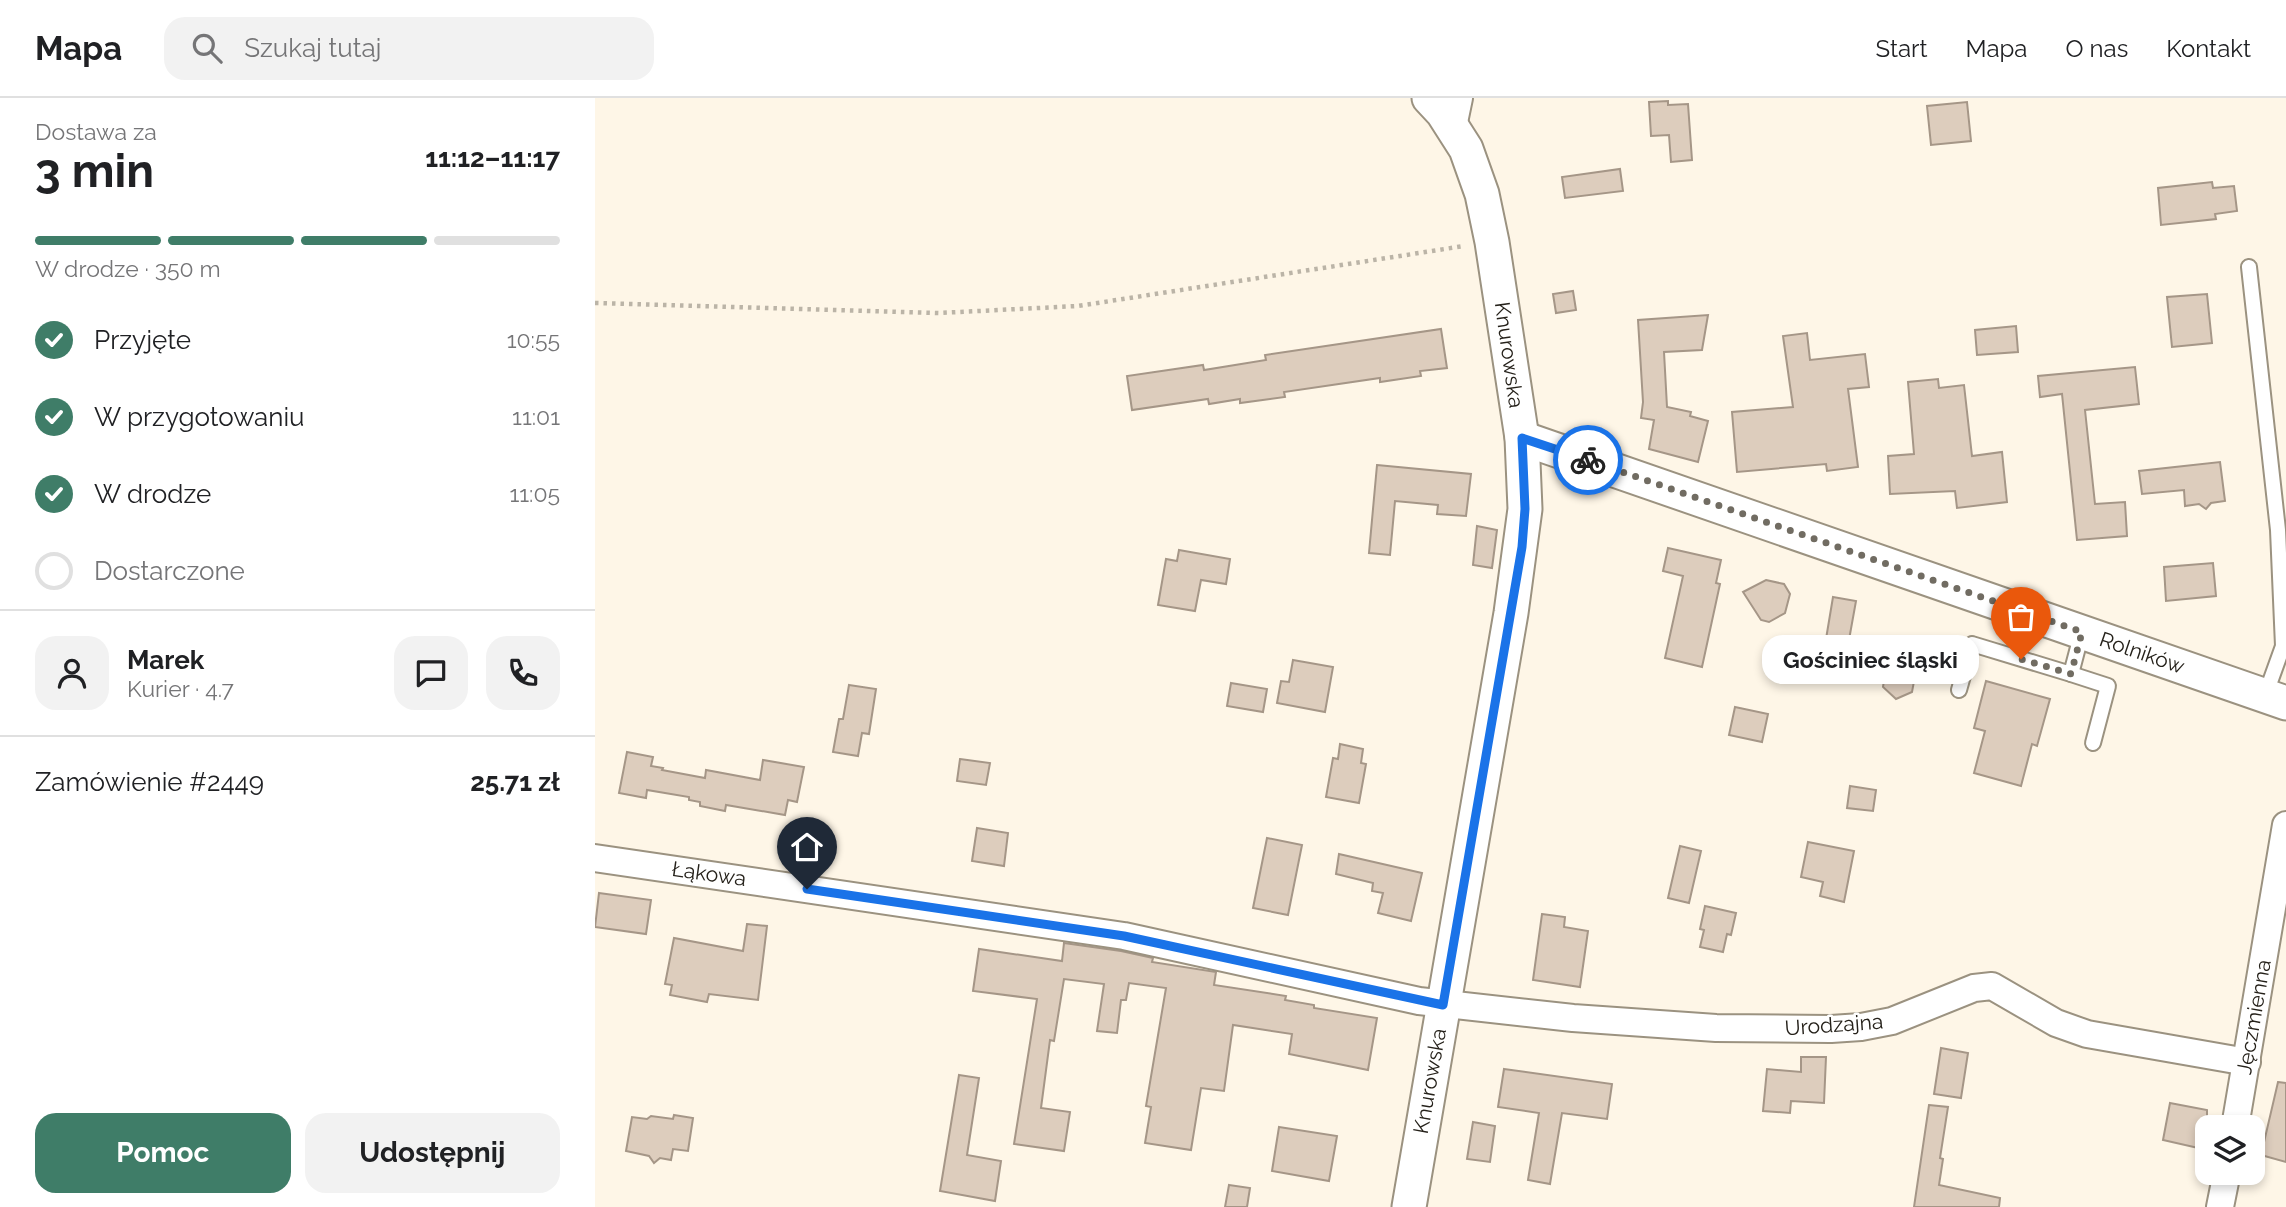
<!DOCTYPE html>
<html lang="pl">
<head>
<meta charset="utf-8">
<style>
	:root { --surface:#fff; --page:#f2f2f2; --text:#202124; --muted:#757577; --line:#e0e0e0; --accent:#3f7d68 }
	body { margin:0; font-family:Raleway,sans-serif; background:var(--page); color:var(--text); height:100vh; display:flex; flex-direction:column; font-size:26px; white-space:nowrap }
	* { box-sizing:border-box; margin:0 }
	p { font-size:23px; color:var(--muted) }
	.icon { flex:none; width:38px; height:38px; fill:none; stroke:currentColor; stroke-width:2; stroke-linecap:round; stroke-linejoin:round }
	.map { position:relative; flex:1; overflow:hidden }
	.drawer { display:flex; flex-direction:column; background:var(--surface); width:595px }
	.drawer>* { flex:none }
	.fabs { position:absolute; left:1600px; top:1017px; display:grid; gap:14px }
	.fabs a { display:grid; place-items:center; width:70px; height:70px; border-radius:14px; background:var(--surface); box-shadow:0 4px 10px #0003; font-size:35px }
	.pin { position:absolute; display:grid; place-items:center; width:60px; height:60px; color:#fff; margin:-72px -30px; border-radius:50% 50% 50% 0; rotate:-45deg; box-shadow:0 0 7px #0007 }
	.pin .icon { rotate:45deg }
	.courier { position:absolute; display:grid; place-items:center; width:70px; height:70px; margin:-35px; border:5px solid #1a73e8; border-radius:50%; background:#fff; color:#222; box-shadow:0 2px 9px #0007 }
	.bubble { position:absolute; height:49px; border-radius:21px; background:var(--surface); box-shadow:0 4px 10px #0003; font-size:23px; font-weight:700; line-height:49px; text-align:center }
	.head em { font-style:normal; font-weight:700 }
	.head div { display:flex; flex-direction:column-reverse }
	.head { display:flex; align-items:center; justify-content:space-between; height:119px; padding:0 35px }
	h1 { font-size:46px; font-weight:700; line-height:52px }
	.bar { display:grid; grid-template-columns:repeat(4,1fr); gap:10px 7px; align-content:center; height:84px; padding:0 35px }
	.bar i { height:9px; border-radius:5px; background:var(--line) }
	.bar .active { background:var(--accent) }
	.bar p { grid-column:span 4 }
	.line { display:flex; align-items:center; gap:18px; padding:0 35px; border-top:2px solid var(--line) }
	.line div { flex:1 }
	.round { display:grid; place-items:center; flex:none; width:74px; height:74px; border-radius:21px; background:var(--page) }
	ol { padding:0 35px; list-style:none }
	li { display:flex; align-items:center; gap:21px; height:77px }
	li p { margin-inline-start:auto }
	li .icon { padding:7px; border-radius:50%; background:var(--accent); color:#fff; stroke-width:4 }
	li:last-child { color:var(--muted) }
	li i { width:38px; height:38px; border:4px solid var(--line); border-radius:50% }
	.action { display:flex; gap:14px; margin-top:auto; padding:14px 35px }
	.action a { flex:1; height:80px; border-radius:21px; background:var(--accent); color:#fff; font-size:28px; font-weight:700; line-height:80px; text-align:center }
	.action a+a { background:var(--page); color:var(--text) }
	header { display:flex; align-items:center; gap:42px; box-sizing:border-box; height:98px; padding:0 35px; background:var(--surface); border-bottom:2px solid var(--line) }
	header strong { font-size:33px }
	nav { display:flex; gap:38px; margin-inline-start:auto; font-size:24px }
	.search { width:490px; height:63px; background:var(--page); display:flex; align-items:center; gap:18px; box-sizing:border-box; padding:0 24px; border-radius:21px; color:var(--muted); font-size:26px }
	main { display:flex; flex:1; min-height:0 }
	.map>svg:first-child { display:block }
</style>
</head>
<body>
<header>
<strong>Mapa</strong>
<div class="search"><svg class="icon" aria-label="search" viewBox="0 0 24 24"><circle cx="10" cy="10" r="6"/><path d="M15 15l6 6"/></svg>Szukaj tutaj</div>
<nav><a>Start</a><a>Mapa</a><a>O nas</a><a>Kontakt</a></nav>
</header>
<main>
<section class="drawer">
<div class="head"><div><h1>3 min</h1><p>Dostawa za</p></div><em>11:12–11:17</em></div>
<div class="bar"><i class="active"></i><i class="active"></i><i class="active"></i><i></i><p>W drodze · 350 m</p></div>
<ol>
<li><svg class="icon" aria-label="check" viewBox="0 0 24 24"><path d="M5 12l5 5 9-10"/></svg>Przyjęte<p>10:55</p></li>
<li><svg class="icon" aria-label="check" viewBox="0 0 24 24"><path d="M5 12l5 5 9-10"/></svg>W przygotowaniu<p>11:01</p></li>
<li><svg class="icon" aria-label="check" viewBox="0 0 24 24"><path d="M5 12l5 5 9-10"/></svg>W drodze<p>11:05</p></li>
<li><i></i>Dostarczone</li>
</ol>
<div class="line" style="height:126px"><a class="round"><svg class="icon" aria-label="person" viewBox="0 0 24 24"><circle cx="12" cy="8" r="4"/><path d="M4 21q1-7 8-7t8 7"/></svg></a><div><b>Marek</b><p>Kurier · 4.7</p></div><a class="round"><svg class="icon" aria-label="chat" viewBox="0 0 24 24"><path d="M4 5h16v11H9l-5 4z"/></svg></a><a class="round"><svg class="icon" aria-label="phone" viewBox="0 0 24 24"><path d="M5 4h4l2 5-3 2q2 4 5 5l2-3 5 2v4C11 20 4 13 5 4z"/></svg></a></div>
<div class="line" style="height:91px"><div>Zamówienie #2449</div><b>25.71 zł</b></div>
<div class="action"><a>Pomoc</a><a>Udostępnij</a></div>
</section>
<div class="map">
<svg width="1691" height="1109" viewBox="0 0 1691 1109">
	<rect width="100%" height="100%" fill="#fef6e7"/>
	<g fill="#ddcdbd" stroke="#a59687" stroke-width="2">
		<path d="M1073,3V7L1093,6L1097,62L1076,64L1074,37L1056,38L1054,4Z"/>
		<path d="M1372,4L1376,43L1336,47L1332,8Z"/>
		<path d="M1025,71L1028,93L970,100L967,79Z"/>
		<path d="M1617,84L1618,90L1639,88L1642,113L1620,116L1621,121L1566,127L1563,90Z"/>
		<path d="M978,193L981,212L961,215L958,196Z"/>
		<path d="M1612,196L1617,245L1577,249L1572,199Z"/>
		<path d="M1113,217L1107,252L1069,254L1072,309L1096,314L1095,318L1113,323L1103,364L1054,351L1059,322L1046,320L1048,304L1043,222Z"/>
		<path d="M1421,228L1423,254L1382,257L1380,232Z"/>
		<path d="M846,231L852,270L825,273L826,278L785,284V280L689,294L690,299L645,305V301L614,306L613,301L537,312L532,278L608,267L609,272L671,262L670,257Z"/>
		<path d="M1212,235L1215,262L1270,256L1274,289L1253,291L1263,369L1232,373L1231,366L1142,374L1137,314L1198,309L1188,238Z"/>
		<path d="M1540,269L1544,306L1490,312L1500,406L1530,404L1532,438L1482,442L1467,296L1445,299L1443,278Z"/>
		<path d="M1343,281L1344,290L1369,287L1377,358L1407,354L1412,404L1362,410L1360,393L1295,396L1293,358L1319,356L1313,284Z"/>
		<path d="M1625,364L1630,403L1616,405L1611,411L1604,406L1590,408L1589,392L1547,396L1544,373Z"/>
		<path d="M782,367L876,376L871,418L842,416L843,407L800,403L795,457L774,455Z"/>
		<path d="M882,428L902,432L897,470L878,467Z"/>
		<path d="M1073,450L1126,462L1121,485L1125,486L1107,569L1070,560L1088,478L1068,473Z"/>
		<path d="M584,452L635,461L631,486L606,482L600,513L563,507L571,461L582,463Z"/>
		<path d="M1618,465L1621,498L1571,503L1569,469Z"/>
		<path d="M1171,482L1189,486L1195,496L1190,515L1174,524L1166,522L1148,494Z"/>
		<path d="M1238,499L1261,503L1248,575L1226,571Z"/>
		<path d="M1310,551L1323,562L1317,594L1301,601L1288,589L1293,556Z"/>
		<path d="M698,562L738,569L730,614L682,605L686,583L694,584Z"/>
		<path d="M1391,583L1455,601L1442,648L1437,646L1426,688L1379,675L1390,633L1379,630Z"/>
		<path d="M636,585L672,591L668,614L632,608Z"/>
		<path d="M254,587L281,591L274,636L267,635L263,658L238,654L244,621H248Z"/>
		<path d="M1140,609L1173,616L1167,644L1134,637Z"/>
		<path d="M745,646L768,651L766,665L771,666L764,705L731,699L738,660L743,661Z"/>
		<path d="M32,654L58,659L56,668L68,670L67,672L110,680L111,672L165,682L168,662L209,669L202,704L193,702L190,717L131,707L130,713L105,708V704L94,702V699L52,692L51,700L24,695Z"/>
		<path d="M365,661L395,665L391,687L362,683Z"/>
		<path d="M1255,688L1281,692L1278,713L1252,710Z"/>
		<path d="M382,730L413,735L409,768L377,763Z"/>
		<path d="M672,740L707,747L693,817L658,810Z"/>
		<path d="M1213,744L1259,753L1249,804L1225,798L1228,784L1206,779Z"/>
		<path d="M1085,748L1106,753L1094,805L1073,800Z"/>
		<path d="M744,756L827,775L816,823L783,815L788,795L777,793L778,785L741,776Z"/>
		<path d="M4,795L56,802L51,836L0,829Z"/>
		<path d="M1110,808L1141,815L1136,837L1132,836L1128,854L1105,849L1109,832L1105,831Z"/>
		<path d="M947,816L970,819L969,829L993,833L985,889L938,882Z"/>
		<path d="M152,826L172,828L163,902L114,896L112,904L75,897L77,887L70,886L79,840L148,853Z"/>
		<path d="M469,845L526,853L558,860L557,864L621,874L619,887L691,898L690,902L719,907V910L782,920L773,972L694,956L697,936L638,927L629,993L606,990L596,1052L550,1045L556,1009L551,1008L571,890L534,885L531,902H526L522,935L502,933L509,886L469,881L459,943L455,942L446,1010L475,1014L469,1053L419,1046L442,901L378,893L384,851L467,863Z"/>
		<path d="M1346,950L1373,955L1366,1000L1339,996Z"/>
		<path d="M1206,959H1231L1229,1005L1196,1003L1195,1015L1168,1013L1172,971L1206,974Z"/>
		<path d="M909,971L1017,986L1012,1021L967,1015L955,1086L933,1082L944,1015L903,1009Z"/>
		<path d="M364,977L384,980L372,1057L406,1063L400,1103L345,1093Z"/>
		<path d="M1683,984L1691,985V1064L1666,1057Z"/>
		<path d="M1575,1005L1612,1012V1052L1568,1042Z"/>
		<path d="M1334,1007L1353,1009L1345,1060L1348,1061L1344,1087L1405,1100L1404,1109H1319Z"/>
		<path d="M79,1017L98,1020L93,1053L78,1051L76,1062L65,1060L59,1065L54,1058L31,1053L37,1019L52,1021L56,1018L78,1021Z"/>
		<path d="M878,1024L900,1028L895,1064L872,1061Z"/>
		<path d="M684,1029L742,1038L734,1083L677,1073Z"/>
		<path d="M634,1087L655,1090L652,1109H630Z"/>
	</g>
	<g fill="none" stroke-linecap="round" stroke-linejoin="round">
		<g stroke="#9b9280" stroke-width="18">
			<g id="service">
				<path d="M1654,169L1683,432L1688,548L1670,598"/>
				<path d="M1476,576L1513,588L1498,645"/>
				<path d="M1364,592L1377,546L1476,576L1487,534"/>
			</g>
		</g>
		<g stroke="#9b9280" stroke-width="30">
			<g id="minor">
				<path d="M858,29L864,0"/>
				<path d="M0,760L529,838L824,903L978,920L1121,930L1236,931L1266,929L1297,923L1379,890L1397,888L1461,925L1492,936L1652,964"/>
				<path d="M1640,1029L1691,727"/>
				<path d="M1625,1109L1632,1074"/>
			</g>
		</g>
		<g stroke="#9b9280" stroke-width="37">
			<g id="tertiary">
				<path d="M927,340L1691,605"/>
				<path d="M814,1109L916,515L930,411L927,340L897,144L887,96L871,51L848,15L834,0"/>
			</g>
		</g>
		<path stroke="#bbb4a7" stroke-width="4.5" stroke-dasharray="3.5 5" stroke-linecap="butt" d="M0,205L344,215L483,208L869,148"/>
		<use href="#service" stroke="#fff" stroke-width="14"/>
		<use href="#minor" stroke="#fff" stroke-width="26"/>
		<use href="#tertiary" stroke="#fff" stroke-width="33"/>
	</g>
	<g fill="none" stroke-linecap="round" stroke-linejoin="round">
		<path stroke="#716c62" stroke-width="7" stroke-dasharray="0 12.6" d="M993,362L1487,534L1476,576L1426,561"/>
		<path stroke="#1a73e8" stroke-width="9" d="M212,791L529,838L848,907L927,449L930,411L927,340L993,362"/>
	</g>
	<g text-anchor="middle" stroke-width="5" stroke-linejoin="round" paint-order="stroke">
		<g font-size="21" fill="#25211a" stroke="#fff">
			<text transform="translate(914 257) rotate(82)" y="7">Knurowska</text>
			<text transform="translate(1547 555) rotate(19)" y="7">Rolników</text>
			<text transform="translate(114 776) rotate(8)" y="7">Łąkowa</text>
			<text transform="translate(1659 919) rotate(-80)" y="7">Jęczmienna</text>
			<text transform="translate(1239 927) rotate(-4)" y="7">Urodzajna</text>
			<text transform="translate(835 983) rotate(-80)" y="7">Knurowska</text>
		</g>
	</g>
</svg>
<div class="fabs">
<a><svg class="icon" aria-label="layers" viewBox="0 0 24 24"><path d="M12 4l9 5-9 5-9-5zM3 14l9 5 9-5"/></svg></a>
</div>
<div class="pin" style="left:1426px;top:561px;background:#ea580c"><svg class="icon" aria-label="bag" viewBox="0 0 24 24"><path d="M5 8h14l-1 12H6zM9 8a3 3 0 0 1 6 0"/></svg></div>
<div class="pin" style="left:212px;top:791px;background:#1f2937"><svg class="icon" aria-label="home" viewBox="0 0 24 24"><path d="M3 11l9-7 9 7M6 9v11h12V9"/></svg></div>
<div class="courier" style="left:993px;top:362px"><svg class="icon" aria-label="bike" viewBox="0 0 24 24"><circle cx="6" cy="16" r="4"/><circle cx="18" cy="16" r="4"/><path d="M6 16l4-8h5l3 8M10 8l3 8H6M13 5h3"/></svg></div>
<div class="bubble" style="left:1167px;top:537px;width:217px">Gościniec śląski</div>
</div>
</main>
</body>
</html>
